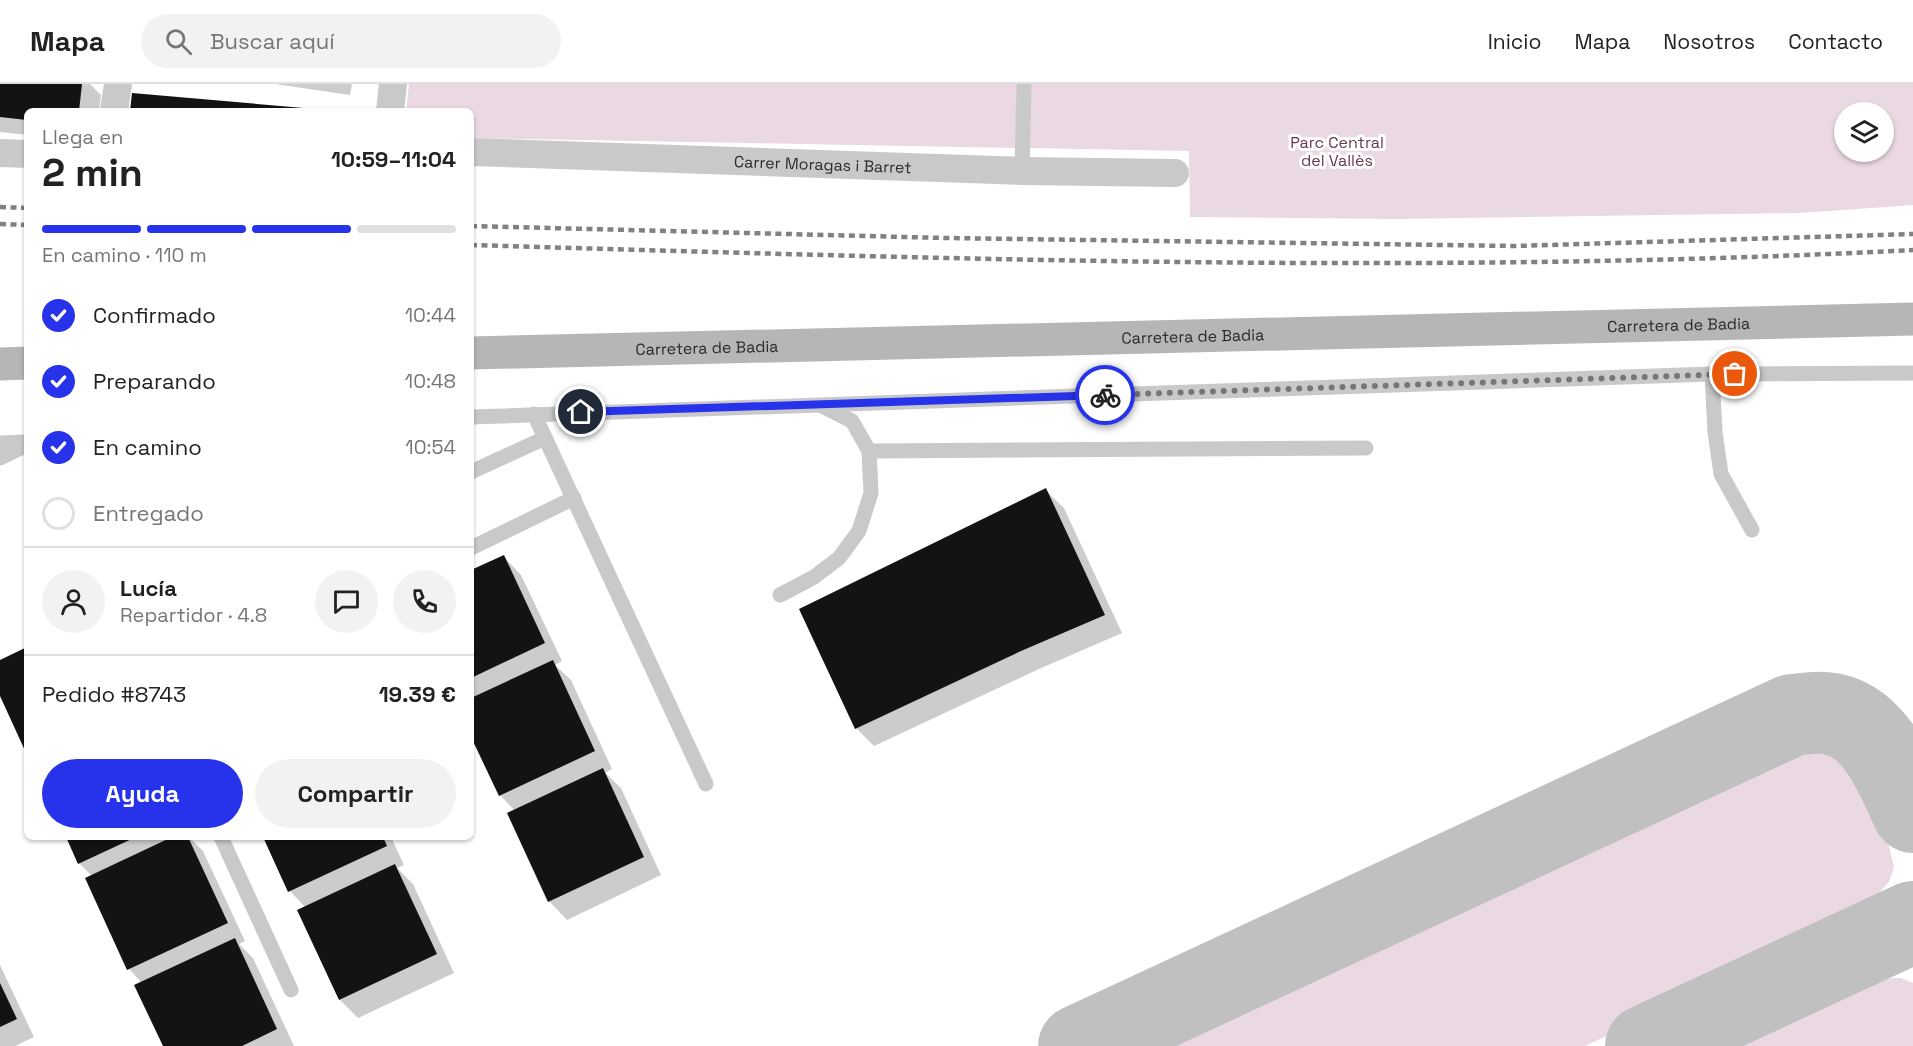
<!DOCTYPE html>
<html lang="es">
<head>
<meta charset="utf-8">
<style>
	:root { --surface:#fff; --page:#f2f2f2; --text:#222; --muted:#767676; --line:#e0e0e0; --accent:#2633ea }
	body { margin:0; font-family:"Space Grotesk",sans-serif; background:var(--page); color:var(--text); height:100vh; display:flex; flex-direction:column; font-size:22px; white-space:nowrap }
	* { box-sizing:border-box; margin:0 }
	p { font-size:20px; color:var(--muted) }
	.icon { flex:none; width:33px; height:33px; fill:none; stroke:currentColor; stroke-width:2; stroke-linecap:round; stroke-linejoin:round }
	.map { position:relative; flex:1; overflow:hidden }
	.drawer { position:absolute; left:24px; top:24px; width:450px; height:732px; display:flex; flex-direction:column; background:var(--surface); border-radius:9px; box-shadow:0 2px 4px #0004 }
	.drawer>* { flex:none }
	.tools { position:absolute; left:1834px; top:18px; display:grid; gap:12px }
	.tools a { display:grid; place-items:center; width:60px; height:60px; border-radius:50%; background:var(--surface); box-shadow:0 2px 4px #0004; font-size:30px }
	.pin { position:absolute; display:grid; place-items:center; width:51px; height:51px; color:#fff; margin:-26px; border:3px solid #fff; border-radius:50%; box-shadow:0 2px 6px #0007 }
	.courier { position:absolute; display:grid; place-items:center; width:60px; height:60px; margin:-30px; border:4px solid #2633ea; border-radius:50%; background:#fff; color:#222; box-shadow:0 2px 8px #0007 }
	.headline em { font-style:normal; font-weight:800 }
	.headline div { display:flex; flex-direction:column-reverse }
	.headline { display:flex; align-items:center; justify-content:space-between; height:102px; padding:0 18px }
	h1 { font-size:39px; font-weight:800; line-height:45px }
	.bar { display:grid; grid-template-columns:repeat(4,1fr); gap:9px 6px; align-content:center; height:72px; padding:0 18px }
	.bar i { height:8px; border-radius:4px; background:var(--line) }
	.bar .current { background:var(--accent) }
	.bar p { grid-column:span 4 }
	.line { display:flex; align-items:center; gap:15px; padding:0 18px; border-top:2px solid var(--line) }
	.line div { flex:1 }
	.round { display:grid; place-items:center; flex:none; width:63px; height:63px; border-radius:32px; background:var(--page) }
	ol { padding:0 18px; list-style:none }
	li { display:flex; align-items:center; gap:18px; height:66px }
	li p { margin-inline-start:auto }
	li .icon { padding:6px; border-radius:50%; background:var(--accent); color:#fff; stroke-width:4 }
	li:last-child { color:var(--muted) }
	li i { width:33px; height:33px; border:3px solid var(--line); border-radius:50% }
	.primary-button { display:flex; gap:12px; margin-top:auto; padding:12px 18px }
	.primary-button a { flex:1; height:69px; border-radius:36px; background:var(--accent); color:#fff; font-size:24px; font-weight:800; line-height:69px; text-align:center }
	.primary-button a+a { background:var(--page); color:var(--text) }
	header { display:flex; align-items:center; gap:36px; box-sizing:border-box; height:84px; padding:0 30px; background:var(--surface); border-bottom:2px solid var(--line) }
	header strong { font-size:28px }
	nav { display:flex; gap:33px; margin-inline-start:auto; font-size:21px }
	.search { width:420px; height:54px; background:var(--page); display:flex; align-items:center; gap:15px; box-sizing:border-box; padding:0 21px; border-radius:33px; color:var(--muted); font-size:22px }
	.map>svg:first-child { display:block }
</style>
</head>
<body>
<header>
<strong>Mapa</strong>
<div class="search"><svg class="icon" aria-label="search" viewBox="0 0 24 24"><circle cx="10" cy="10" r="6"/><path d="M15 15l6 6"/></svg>Buscar aquí</div>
<nav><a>Inicio</a><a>Mapa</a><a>Nosotros</a><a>Contacto</a></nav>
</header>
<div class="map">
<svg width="1913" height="962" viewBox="0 0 1913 962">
	<rect width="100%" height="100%" fill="#fff"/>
	<g fill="#ead8e2" fill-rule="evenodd">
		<path d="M409,0H1913V121L1800,129L1397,135L1190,133L1189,67L471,54V27H406ZM1845,28H1884V68H1845Z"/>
		<path d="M1818,666L1834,669L1845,677L1874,720L1885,745L1894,783L1889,798L1879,809L1812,856L1585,962H1140L1735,685L1782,671Z"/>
		<path d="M1891,894H1901L1913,899V962H1706L1804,917Z"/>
	</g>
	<g fill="#0003">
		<path d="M0,0H90L101,11L99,27H27V51L0,48Z"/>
		<path d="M275,0H352L350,11Z"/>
		<path d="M1045,406L1064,424L1122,549L1039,585L874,662L856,644Z"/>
		<path d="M503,472L521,491L562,577L555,581L571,596L612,685L605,689L621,704L661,791L567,836L549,817L515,727L500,711L471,649V488Z"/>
		<path d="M67,753H192L190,754L203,767L245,857L239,860L253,874L294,962H164L142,899L129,885L92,792L79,779Z"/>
		<path d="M264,753H391L404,781L397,784L413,800L454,889L358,934L340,916L306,824L290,807Z"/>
		<path d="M0,881L34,953L15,962H0Z"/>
	</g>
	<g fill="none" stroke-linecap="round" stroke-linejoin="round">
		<g stroke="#c0c0c0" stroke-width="82">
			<path d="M1079,962L1792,631C1803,630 1814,628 1825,629C1874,633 1895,689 1913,728"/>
			<path d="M1646,962L1913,838"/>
		</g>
	</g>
	<g fill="#131313">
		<path d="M0,0H82L79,27H27V36L0,33Z"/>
		<path d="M132,9L315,25V27H130Z"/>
		<path d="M1046,404L1105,531L1021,567L855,645L799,525Z"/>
		<path d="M504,471L545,559L471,594V486Z"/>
		<path d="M27,563V671L0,612V576Z"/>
		<path d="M553,576L595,667L499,712L471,653V614Z"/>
		<path d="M603,684L644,773L548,818L507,729Z"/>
		<path d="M66,753H136L78,780Z"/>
		<path d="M172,753H188L228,839L127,886L85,794Z"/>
		<path d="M263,753H383L387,762L288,808Z"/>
		<path d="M395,780L437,870L339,916L297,826Z"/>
		<path d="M235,854L277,945L242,962H163L134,901Z"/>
		<path d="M0,899L17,935L0,943Z"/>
	</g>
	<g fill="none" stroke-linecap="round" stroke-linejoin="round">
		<g stroke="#c9c9c9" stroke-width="15">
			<path d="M1022,87L1024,0"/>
			<path d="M1712,290L1715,348L1721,390L1752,446"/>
			<path d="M534,330L706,700"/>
			<path d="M471,333L1712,290L1913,289"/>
			<path d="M0,359L27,358"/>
			<path d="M869,367L1366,364"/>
			<path d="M0,374L27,361"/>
			<path d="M471,388L545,354"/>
			<path d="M471,464L574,414"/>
			<path d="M780,511L814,493L839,474L859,447L871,409L869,367L852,337L822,322"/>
			<path d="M221,753L291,906"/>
		</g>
		<g stroke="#c9c9c9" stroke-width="28">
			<path d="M114,27L118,0"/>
			<path d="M390,27L393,0"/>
			<path id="s1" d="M471,68L1022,87L1175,89"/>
			<path d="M0,69L27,70"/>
		</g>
		<g stroke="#b6b6b6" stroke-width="33">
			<path id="s2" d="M471,269L1913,235"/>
			<path d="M0,280L27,279"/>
		</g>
		<g stroke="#818181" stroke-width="4.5" stroke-dasharray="6 4.5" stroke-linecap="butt">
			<path d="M0,123L27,124"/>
			<path d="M0,140L27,141"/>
			<path d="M471,142L945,154L1515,162L1913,150"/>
			<path d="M471,161C951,175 1433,191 1913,166"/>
		</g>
	</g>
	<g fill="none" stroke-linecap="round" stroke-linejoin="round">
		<path stroke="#767676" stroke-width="6" stroke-dasharray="0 10.8" d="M1105,311L1735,290"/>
		<path stroke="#2633ea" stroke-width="8" d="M581,328L1105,311"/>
	</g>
	<g text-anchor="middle" stroke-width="6" stroke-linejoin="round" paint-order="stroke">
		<g font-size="16" fill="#68384e" stroke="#fff">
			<text x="1337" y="64">Parc Central<tspan x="1337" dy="18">del Vallès</tspan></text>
		</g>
		<g font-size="16" fill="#2c2c2c" stroke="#fff">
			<text dy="6" stroke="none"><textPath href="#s1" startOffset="352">Carrer Moragas i Barret</textPath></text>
			<text dy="6" stroke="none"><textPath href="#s2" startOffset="1208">Carretera de Badia</textPath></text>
			<text dy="6" stroke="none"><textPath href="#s2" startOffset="722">Carretera de Badia</textPath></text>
			<text dy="6" stroke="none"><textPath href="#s2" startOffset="236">Carretera de Badia</textPath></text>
		</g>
	</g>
</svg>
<div class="tools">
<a><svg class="icon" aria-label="layers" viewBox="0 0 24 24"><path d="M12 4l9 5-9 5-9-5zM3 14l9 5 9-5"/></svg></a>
</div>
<div class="pin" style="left:1735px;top:290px;background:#ea580c"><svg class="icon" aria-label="bag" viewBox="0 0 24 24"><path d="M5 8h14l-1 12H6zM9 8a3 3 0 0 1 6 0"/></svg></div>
<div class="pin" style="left:581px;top:328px;background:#1f2937"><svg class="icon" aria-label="home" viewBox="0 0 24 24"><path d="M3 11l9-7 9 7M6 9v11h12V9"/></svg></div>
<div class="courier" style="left:1105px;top:311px"><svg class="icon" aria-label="bike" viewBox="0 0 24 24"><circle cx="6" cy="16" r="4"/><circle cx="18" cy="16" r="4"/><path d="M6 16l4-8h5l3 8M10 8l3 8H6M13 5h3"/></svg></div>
<section class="drawer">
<div class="headline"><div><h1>2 min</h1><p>Llega en</p></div><em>10:59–11:04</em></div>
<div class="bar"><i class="current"></i><i class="current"></i><i class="current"></i><i></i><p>En camino · 110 m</p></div>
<ol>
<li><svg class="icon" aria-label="check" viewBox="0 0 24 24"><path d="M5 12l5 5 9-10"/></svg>Confirmado<p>10:44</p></li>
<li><svg class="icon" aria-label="check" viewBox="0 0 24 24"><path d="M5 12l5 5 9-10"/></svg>Preparando<p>10:48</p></li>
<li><svg class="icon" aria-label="check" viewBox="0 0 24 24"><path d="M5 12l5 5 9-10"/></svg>En camino<p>10:54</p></li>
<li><i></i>Entregado</li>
</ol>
<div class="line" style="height:108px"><a class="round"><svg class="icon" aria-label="person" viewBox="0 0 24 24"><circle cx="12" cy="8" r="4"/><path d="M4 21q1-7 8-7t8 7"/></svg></a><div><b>Lucía</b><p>Repartidor · 4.8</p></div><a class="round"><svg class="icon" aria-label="chat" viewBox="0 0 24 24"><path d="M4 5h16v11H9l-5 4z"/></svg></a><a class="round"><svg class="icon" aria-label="phone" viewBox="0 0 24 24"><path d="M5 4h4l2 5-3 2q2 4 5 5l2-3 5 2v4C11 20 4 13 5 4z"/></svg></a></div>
<div class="line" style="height:78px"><div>Pedido #8743</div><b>19.39 €</b></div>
<div class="primary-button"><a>Ayuda</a><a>Compartir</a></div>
</section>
</div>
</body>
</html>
